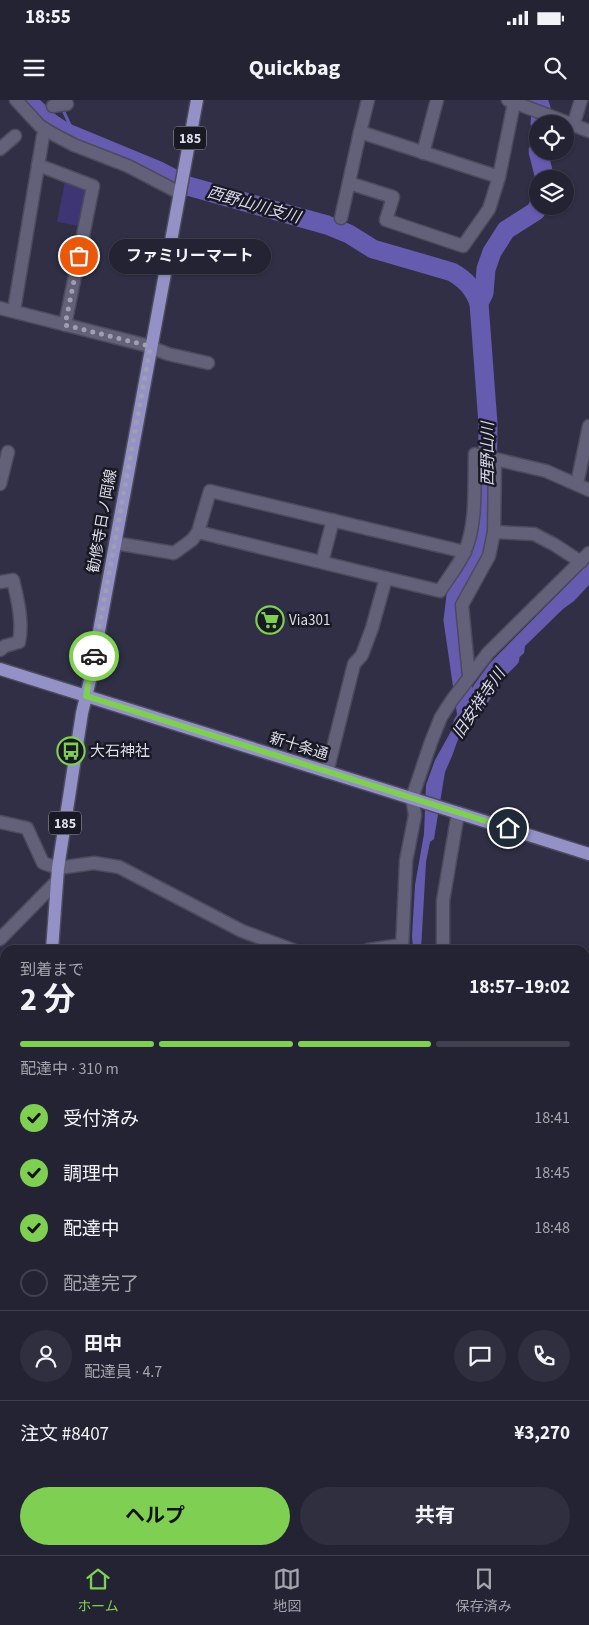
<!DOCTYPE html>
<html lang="ja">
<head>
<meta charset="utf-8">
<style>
	:root { --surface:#242334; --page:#302f40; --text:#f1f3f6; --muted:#a3a4ac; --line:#41404f; --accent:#7fd052 }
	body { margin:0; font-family:"Source Sans 3","Noto Sans JP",sans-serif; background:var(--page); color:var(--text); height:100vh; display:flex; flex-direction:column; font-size:19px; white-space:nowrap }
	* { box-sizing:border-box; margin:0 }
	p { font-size:16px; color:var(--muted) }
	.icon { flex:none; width:28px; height:28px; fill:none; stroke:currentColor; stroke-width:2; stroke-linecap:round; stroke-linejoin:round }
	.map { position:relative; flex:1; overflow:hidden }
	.panel { position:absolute; left:0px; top:845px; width:590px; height:610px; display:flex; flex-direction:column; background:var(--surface); border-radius:15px 15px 0 0; box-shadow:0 1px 4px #0004,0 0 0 1px var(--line) }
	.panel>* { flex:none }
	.tools { position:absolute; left:529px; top:15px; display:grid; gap:10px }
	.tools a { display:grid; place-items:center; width:45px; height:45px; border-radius:50%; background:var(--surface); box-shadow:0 1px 4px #0004,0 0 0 1px var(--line); font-size:25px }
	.pin { position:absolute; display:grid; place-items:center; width:42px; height:42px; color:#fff; margin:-21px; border:2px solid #fff; border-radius:50%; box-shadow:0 1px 5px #0007 }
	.courier { position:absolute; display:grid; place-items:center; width:50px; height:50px; margin:-25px; border:4px solid #7fd052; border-radius:50%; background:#fff; color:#222; box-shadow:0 1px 6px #0007 }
	.bubble { position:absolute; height:35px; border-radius:18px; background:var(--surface); box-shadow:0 1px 4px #0004,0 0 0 1px var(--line); font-size:16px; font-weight:700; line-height:35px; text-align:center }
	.headline em { font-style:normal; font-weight:700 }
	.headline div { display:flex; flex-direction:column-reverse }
	.headline { display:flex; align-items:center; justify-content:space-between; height:85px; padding:0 20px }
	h1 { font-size:32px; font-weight:700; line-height:38px }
	.bar { display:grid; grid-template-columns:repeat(4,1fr); gap:8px 5px; align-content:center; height:60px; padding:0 20px }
	.bar i { height:6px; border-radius:4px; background:var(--line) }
	.bar .active { background:var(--accent) }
	.bar p { grid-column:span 4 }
	.line { display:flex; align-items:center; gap:12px; padding:0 20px; border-top:1px solid var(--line) }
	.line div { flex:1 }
	.round { display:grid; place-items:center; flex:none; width:52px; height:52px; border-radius:26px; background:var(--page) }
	ol { padding:0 20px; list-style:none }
	li { display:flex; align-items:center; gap:15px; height:55px }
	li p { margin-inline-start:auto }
	li .icon { padding:5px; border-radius:50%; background:var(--accent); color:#111; stroke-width:4 }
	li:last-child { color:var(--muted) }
	li i { width:28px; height:28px; border:2px solid var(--line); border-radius:50% }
	.button { display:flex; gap:10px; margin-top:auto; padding:10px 20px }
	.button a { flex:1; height:58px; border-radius:30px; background:var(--accent); color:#111; font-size:20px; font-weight:700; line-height:58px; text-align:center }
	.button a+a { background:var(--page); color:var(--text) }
	.status { display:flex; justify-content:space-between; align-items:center; height:35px; padding:0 25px; background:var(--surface); direction:ltr }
	.status svg { height:14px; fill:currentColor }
	header { display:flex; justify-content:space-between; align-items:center; height:65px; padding:0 20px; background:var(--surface); font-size:22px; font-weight:700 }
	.tabs { display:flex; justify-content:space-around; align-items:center; height:70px; border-top:1px solid var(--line); background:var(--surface); font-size:14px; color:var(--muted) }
	.tabs a { display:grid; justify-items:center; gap:2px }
	.tabs .active { color:var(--accent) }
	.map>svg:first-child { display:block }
</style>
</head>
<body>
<div class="status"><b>18:55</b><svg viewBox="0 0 49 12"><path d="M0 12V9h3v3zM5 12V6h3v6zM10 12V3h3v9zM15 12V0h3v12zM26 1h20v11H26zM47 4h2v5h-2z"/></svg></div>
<header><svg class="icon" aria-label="menu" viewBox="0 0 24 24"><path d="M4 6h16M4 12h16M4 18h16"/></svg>Quickbag<svg class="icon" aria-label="search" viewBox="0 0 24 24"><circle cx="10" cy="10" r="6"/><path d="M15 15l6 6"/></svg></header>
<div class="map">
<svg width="589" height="1455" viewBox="0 0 589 1455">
	<rect width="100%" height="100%" fill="#302f45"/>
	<g fill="#3d3574">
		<path d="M65,81L83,87L86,96L79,126L57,122Z"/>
		<path d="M0,1416L5,1430V1450H12L13,1455H0Z"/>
	</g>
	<path fill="#655cb0" d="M589,463V485L574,501L563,509L525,546L524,553L512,564L506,562L470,606L452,656L445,672L434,739L430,742L426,762L421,850H413L412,836L415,785L424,734L426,685L435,660L454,626L459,610L474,585L490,563Z"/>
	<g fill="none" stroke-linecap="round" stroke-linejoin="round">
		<path stroke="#655cb0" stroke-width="3" d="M62,8L70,25L81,39"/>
		<g stroke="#655cb0" stroke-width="19">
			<path d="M26,0L51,23L65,32L157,70L188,86L327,125L349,134L373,149L452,172C466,180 473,188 479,203"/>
			<path d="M538,0L541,8L540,24"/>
			<path d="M538,51L545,79"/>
			<path d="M467,617L453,520L456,496L476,463L487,426L488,324L479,203L484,193L486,169L492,152L506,130L536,111L538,106"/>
			<path d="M463,623L497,571L510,558"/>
		</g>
		<g stroke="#4c4a5d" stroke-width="15">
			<g id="minor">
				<path d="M16,0L40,26L53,34L74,45L128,66L180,93"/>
				<path d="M368,0L360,32L499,77L514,3"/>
				<path d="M508,0L589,31"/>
				<path d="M53,6L67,4"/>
				<path d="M573,26L581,0"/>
				<path d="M0,49L15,36"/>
				<path d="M423,53L437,0"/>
				<path d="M38,65L93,86L65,225"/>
				<path d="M349,83L393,97L386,120L463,146L489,109L499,77"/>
				<path d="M341,118L360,32"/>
				<path d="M0,208L145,245L168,254L208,263"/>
				<path d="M14,210L43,36"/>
				<path d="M478,355L546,371L589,390"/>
				<path d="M0,384L8,352"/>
				<path d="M577,384L589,326"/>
				<path d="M198,432L210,391L465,452"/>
				<path d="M494,432L534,434L555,445L581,462"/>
				<path d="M115,443L174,453L192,440L198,432L386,478L372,528L362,555L354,564L327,672"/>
				<path d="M322,462L333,420"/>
				<path d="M386,478L440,491C448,478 459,465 465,451C477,424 474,384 475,354"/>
				<path d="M0,482L13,480C18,500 23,523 19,542L5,546L0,550"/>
				<path d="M469,577L462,505L489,456L494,432L495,360"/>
				<path d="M0,722L27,728L43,763L58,768L94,763L119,767L242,831L293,850"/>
				<path d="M0,839L56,782"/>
				<path d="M368,850L402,845"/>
				<path d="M402,850L406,761L415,715L412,698L431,642L441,617L452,600L488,553L589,453"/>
				<path d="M443,850V801L458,713"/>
				<path d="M585,1004L589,1006"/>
				<path d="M585,1148L589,1154"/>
				<path d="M0,1187L5,1186"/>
				<path d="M585,1239L589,1245"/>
				<path d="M585,1315L589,1313"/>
				<path d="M585,1434L589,1441"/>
				<path d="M48,1450L50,1455"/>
				<path d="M214,1450L217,1455"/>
				<path d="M256,1455L264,1450"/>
				<path d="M360,1455L368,1450"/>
				<path d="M464,1455L472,1450"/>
			</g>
		</g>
		<g stroke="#4c4a5d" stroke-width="15">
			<g id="major">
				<path d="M0,569L589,754"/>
				<path d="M52,850L58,768L82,613L90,580L197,0"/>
				<path d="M150,1450L152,1455"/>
			</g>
		</g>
		<use href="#minor" stroke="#626179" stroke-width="12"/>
		<use href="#major" stroke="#9391c6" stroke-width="12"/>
	</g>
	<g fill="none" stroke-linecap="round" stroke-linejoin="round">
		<path stroke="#a09fb1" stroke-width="5" stroke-dasharray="0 9" d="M79,156L65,225L145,245L150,249L94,556"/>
		<path stroke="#7fd052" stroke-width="6" d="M94,556L86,596L508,728"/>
	</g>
	<defs>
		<g id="supermarket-ring" transform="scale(1.4375)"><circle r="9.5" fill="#191923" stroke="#7fd052" stroke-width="1.5"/><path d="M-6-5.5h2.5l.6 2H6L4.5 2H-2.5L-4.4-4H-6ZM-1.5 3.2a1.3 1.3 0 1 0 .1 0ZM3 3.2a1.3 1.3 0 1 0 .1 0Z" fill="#7fd052"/></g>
		<g id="bus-ring" transform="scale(1.4375)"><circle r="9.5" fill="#191923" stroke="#7fd052" stroke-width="1.5"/><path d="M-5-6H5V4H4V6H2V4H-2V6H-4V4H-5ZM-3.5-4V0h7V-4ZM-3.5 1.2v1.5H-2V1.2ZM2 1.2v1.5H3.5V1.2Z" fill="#7fd052"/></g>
	</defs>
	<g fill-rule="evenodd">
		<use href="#supermarket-ring" x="270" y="520"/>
		<use href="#bus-ring" x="71" y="651"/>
	</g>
	<g text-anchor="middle" stroke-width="5" stroke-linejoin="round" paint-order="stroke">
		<g fill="#191923" stroke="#a2a2af" stroke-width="1">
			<rect x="174" y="26.5" width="32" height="23" rx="4"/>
			<rect x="49" y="711.5" width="32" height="23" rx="4"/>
		</g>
		<g font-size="14" font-weight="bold" fill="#dddceb">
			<text x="190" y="43">185</text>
			<text x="65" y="728">185</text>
		</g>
		<g font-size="15" fill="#dddceb" stroke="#191923">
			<text transform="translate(102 421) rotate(-80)" y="5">勧修寺日ノ岡線</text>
			<text transform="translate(299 646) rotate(17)" y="5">新十条通</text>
		</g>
		<g font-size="15" fill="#dddceb" stroke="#191923" text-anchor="start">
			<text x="289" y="525">Via301</text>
			<text x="90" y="656">大石神社</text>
		</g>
		<g font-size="16" font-style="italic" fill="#d6d6ed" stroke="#191923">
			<text transform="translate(254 104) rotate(16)" y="6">西野山川支川</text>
			<text transform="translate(487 354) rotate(-90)" y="6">西野山川</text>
			<text transform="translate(478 603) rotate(-56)" y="6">旧安祥寺川</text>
		</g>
	</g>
</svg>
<div class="tools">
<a><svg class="icon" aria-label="locate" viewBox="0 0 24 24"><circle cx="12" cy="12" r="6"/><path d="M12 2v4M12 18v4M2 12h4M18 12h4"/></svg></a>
<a><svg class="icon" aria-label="layers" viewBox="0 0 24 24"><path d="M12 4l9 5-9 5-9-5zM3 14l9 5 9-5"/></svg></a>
</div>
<div class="pin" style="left:79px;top:156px;background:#ea580c"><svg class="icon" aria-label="bag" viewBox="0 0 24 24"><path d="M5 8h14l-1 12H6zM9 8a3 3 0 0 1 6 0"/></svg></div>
<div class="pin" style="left:508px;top:728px;background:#1f2937"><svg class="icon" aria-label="home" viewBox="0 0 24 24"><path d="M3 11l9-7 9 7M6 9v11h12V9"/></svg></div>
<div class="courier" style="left:94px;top:556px"><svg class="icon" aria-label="car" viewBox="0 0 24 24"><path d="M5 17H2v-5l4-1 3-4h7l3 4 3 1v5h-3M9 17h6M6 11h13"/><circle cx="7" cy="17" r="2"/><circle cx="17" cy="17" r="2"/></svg></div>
<div class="bubble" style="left:109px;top:139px;width:162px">ファミリーマート</div>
<section class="panel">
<div class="headline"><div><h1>2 分</h1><p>到着まで</p></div><em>18:57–19:02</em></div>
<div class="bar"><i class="active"></i><i class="active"></i><i class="active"></i><i></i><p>配達中 · 310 m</p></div>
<ol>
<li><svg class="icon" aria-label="check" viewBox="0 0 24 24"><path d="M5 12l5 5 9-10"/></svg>受付済み<p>18:41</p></li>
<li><svg class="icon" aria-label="check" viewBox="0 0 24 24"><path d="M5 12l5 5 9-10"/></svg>調理中<p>18:45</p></li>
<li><svg class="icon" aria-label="check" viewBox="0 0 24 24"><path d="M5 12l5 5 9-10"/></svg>配達中<p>18:48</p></li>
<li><i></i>配達完了</li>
</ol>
<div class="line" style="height:90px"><a class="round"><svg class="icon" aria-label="person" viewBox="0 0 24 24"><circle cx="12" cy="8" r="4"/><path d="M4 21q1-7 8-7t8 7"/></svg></a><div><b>田中</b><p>配達員 · 4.7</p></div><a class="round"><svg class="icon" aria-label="chat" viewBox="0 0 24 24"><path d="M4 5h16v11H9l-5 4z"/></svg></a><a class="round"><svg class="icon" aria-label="phone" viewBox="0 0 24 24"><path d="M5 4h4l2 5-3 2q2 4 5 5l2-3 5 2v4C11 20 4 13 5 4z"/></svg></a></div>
<div class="line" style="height:65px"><div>注文 #8407</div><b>¥3,270</b></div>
<div class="button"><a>ヘルプ</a><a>共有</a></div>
</section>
</div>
<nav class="tabs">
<a class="active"><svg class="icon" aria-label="home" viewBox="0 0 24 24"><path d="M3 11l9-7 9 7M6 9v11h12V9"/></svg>ホーム</a>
<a><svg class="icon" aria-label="map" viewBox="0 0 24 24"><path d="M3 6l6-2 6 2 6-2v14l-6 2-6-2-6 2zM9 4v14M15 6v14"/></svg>地図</a>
<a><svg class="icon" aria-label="saved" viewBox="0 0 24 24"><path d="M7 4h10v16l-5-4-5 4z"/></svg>保存済み</a>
</nav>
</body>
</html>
